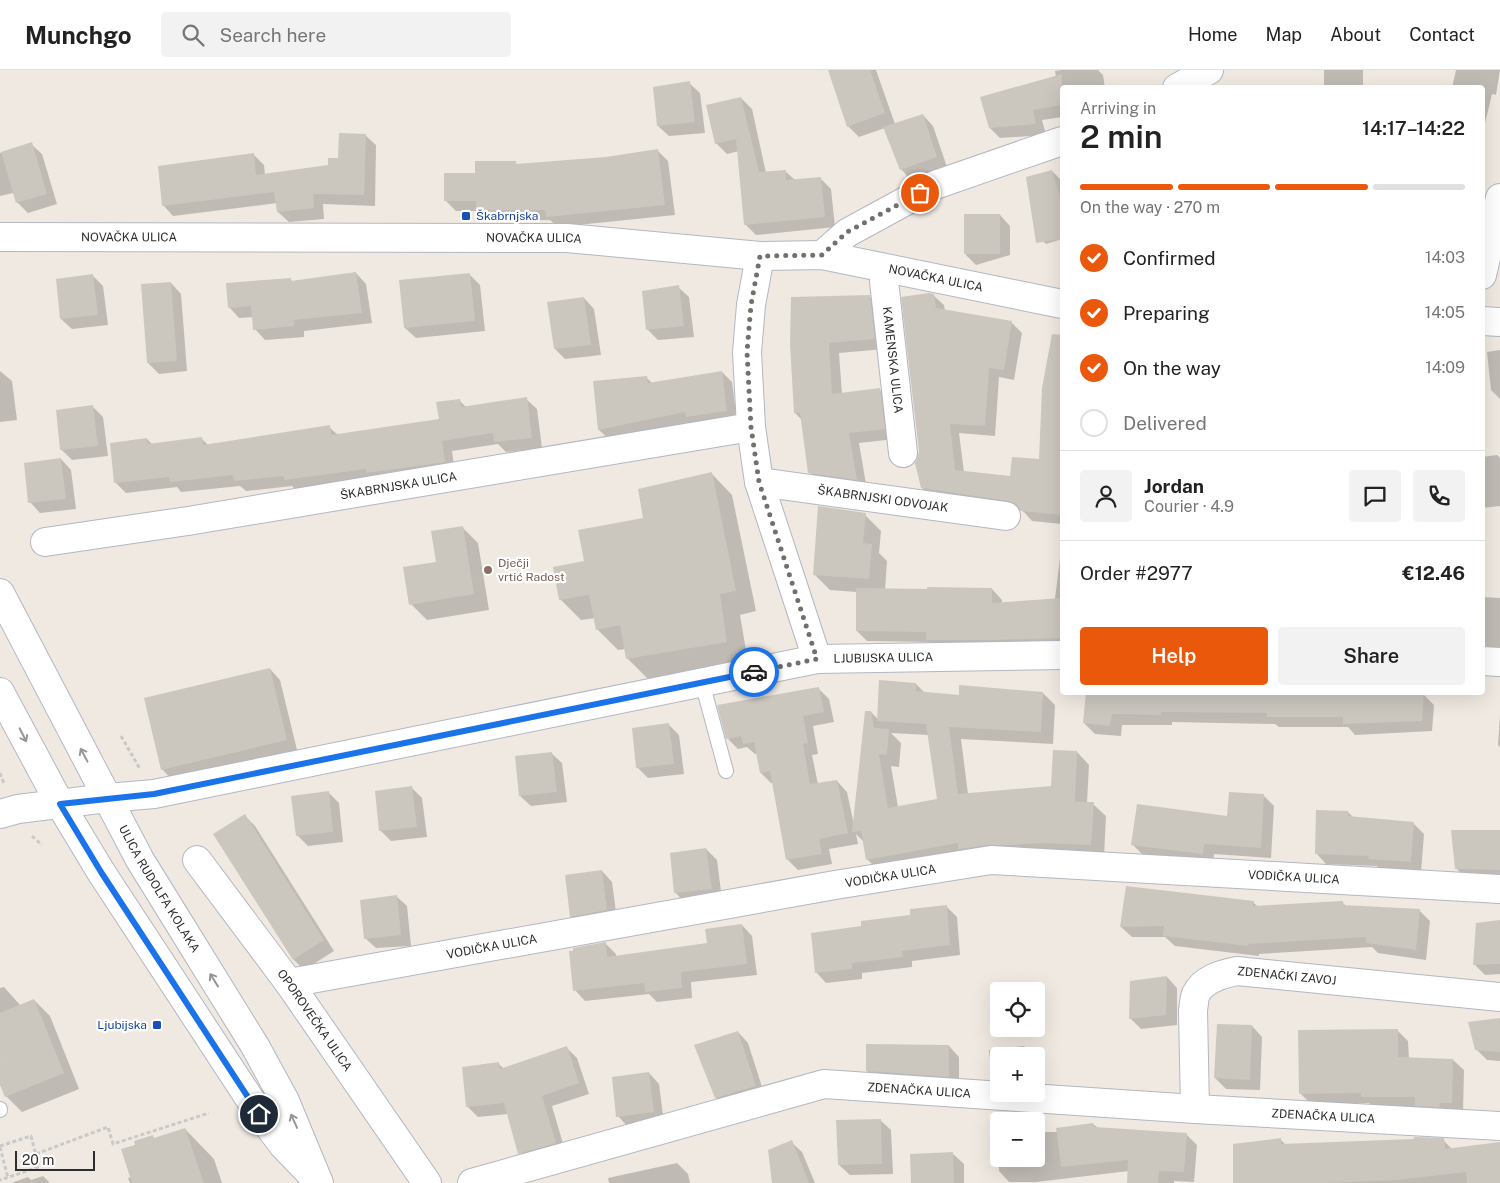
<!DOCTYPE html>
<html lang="en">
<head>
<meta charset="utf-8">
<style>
	:root { --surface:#fff; --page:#f2f2f2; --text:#222; --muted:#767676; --line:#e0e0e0; --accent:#ea580c }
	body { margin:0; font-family:"Public Sans",sans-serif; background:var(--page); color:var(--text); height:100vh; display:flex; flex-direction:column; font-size:19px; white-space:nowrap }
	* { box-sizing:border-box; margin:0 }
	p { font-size:16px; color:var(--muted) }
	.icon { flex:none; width:28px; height:28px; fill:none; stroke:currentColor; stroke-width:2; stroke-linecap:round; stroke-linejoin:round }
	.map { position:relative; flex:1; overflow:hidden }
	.side { position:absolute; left:1060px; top:15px; width:425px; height:610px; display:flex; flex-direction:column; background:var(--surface); border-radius:5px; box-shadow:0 5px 20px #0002 }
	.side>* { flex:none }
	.fabs { position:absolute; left:990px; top:912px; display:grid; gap:10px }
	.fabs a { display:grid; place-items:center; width:55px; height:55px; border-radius:5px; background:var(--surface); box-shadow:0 5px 20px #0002; font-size:25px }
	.scale { position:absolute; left:15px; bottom:12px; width:80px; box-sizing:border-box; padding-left:5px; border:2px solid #2e2e2e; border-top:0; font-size:14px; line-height:18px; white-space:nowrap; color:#2e2e2e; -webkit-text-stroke:4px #fff; paint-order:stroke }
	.pin { position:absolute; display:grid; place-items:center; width:42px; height:42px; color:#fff; margin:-21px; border:2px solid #fff; border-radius:50%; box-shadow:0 1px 5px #0007 }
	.courier { position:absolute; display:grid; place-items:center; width:50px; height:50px; margin:-25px; border:4px solid #1a73e8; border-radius:50%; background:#fff; color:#222; box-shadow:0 1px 6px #0007 }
	.headline em { font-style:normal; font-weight:600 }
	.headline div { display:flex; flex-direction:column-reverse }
	.headline { display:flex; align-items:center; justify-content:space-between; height:85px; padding:0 20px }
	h1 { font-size:32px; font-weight:600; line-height:38px }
	.bar { display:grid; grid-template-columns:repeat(4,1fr); gap:8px 5px; align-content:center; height:60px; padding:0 20px }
	.bar i { height:6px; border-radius:4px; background:var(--line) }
	.bar .active { background:var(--accent) }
	.bar p { grid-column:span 4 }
	.line { display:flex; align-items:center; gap:12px; padding:0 20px; border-top:1px solid var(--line) }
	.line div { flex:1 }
	.round { display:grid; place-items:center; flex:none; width:52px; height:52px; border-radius:5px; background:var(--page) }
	ol { padding:0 20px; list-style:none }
	li { display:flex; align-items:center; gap:15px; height:55px }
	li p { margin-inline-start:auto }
	li .icon { padding:5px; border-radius:50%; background:var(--accent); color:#fff; stroke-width:4 }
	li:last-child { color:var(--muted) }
	li i { width:28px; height:28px; border:2px solid var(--line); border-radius:50% }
	.cta { display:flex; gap:10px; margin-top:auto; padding:10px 20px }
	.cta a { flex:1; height:58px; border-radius:5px; background:var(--accent); color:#fff; font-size:20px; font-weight:600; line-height:58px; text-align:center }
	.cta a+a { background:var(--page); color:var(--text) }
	header { display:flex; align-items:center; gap:30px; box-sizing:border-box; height:70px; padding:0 25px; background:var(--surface); border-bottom:1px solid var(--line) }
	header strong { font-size:24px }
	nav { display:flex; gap:28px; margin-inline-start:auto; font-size:18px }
	.search { width:350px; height:45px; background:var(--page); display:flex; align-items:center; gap:12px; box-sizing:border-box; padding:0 18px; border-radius:5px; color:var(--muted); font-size:19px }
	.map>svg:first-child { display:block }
</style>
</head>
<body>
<header>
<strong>Munchgo</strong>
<div class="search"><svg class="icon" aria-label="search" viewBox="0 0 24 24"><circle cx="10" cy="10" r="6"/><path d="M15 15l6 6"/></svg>Search here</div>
<nav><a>Home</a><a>Map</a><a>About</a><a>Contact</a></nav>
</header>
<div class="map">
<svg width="1500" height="1113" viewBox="0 0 1500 1113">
	<rect width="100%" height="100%" fill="#efe9e1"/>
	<g fill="#0003" fill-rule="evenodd">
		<path d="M837,0H876L895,54L923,45L933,56L947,97L911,110L901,99L885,58L859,67L848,56Z"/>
		<path d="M1062,0H1098L1103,5L1105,18H1062V47L1042,50L1046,65L1000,68L990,58L1056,7L1055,1Z"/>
		<rect x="1324" y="0" width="39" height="18"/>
		<path d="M1456,0H1500L1496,25L1492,24L1482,66V18H1452Z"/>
		<path d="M689,13L700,23L705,63L669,66L658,56Z"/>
		<path d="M741,28L752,39L766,103L786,102L795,110L820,108L831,119L835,157L756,165L745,154L739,81L727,84L716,73Z"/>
		<path d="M365,65L376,75L375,136L323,134L324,149L289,152L278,142L277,133L173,146L163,135L253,84L264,95L265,105L329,96L339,89Z"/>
		<path d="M31,74L42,84L57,134L28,143L17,132L13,123L0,126V83Z"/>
		<path d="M657,80L668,91L675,145L558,157L550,150L488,151L479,141H456L446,131L476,104L515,92L518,95L606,89Z"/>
		<path d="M1052,101L1062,111V169L1046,174L1036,164Z"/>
		<path d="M965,145H1000L1010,156V185L976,195L966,185Z"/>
		<path d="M356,203L366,214L372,253L304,261V267L265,270L255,259L254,247L239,248L229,237L290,209L293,212Z"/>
		<path d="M469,204L480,215L485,261L416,268L405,258Z"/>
		<path d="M93,206L103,216L108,255L72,259L61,249Z"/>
		<path d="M171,213L181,224L187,301L159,304L148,293L142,215Z"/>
		<path d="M678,217L689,227L694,267L658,270L648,260Z"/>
		<path d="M933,225L944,235L945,241L1011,252L1022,263L1014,310L999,307L995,366L959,363L964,402L1011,407L1040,391L1053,265L1062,267V454L1032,451L1024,442L1020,440L932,428L922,418L919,389Z"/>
		<path d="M869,226L880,237L885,279L839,283L842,324L880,320L890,330L895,369L859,373L867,420L820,413L810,402L802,350L795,343L793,228Z"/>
		<path d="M584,228L594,239L601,285L565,289L555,279Z"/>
		<path d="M1500,280V329L1491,320L1487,282Z"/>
		<path d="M0,301L12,311L17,350L0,352Z"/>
		<path d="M722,302L732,312L737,352L698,357L693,352L610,370L599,360L594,312L646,307L653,314Z"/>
		<path d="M526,329L537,339L542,378L506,382L498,374L452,381L455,403L296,420L292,416L246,421L240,416L181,422L177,417L126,423L115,412L147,369L153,375L201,368L209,376L329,357L338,365L440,350L459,330L466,337Z"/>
		<path d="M92,336L103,347L108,386L72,390L61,379Z"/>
		<path d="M1497,385L1500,388V436L1482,438V387Z"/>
		<path d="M61,389L71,400L76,439L40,443L30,432Z"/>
		<path d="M712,404L732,425L756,541L740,545L748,592L648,609L627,588L625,579L618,580L597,559L595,548L581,550L560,529L586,492L645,449Z"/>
		<path d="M865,445L881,461L879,483L887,491L885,520L992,519L1002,530V533L1055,529L1062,471V579L938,580L930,572L867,571L857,561V522L830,520L814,504Z"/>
		<path d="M462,457L478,473L489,540L427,550L411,534Z"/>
		<path d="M1482,527L1500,528V586L1482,585Z"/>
		<path d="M270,599L280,610L297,680L172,710L162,699Z"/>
		<path d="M916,614L925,623L960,626L1043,623L1055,635L1053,674L961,669L968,724L1052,717L1077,682L1089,695L1087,733L1093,734L1106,746L1104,787L880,802L867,789L865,773L856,764L858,774L829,779L832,794L798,800L788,790L774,713H771L761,703L757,684H755L747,677L738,679L728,669L818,618L829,629L834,652L813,656L818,684L812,685L818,714L837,711L847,722L854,755L871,642L878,649ZM891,663L929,665L938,730L898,737L891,696L899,697L901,673Z"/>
		<path d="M1121,622L1423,624L1434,635L1432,661L1355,665L1348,657H1279L1275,654L1172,652V655H1122L1121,666L1095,664L1084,653Z"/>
		<path d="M1500,645V677L1498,675Z"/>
		<path d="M669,655L679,665L684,704L648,708L638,698Z"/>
		<path d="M551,683L562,693L567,732L531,736L520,726Z"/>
		<path d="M411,717L422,728L427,767L391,771L380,760Z"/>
		<path d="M328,722L339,733L343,772L308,776L297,765Z"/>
		<path d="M1264,726L1274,736L1271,788L1214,784L1213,794L1143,785L1132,774L1228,748Z"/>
		<path d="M1348,742L1354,748L1413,753L1424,764L1421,802L1380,799L1377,796L1326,794L1316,783Z"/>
		<path d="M245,746L255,756L334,881L304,900L294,890Z"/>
		<path d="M1500,761V810H1467L1457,799Z"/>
		<path d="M706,779L717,790L722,829L685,833L675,822Z"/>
		<path d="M602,801L612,812L617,850L581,857L571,846Z"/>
		<path d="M396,826L407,836L411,876L376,878L365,868Z"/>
		<path d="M1253,832L1258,837L1343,833L1346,836L1419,840L1430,851L1426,890L1378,883L1372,877L1259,884V886L1175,876L1165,867H1132L1121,857Z"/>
		<path d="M946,836L957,847L960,885L912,891V897L862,903V909L826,913L816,902L862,857L912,846Z"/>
		<path d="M1500,852V904L1485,905L1474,894Z"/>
		<path d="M742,855L752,866L757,905L691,912L692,928L657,932L649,924L585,931L575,920L574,882L605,873L616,884V887L708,875Z"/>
		<path d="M1167,907L1177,918V955L1141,959L1130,948Z"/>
		<path d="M4,917L21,936L34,930L50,946L79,1019L22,1042L6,1026L0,1012V918Z"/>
		<path d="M1500,949V991L1487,990L1476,979Z"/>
		<path d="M1252,956L1262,967L1260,1020L1226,1019L1215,1008Z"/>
		<path d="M1398,961L1408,971L1409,989L1453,990L1464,1000L1463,1043L1427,1046L1418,1037H1373L1369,1033L1311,1034L1300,1023Z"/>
		<path d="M738,962L748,973L765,1026L727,1038L716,1028L695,976Z"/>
		<path d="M949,976L959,987V1017L878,1011L867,1001Z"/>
		<path d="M1024,976L1035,986H999V1016L992,1009L989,980Z"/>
		<path d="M566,977L577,988L589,1024L552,1036L566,1084L530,1094L520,1083L508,1044L478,1047L467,1036L498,993L504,999Z"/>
		<path d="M1036,997L1039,1022H1036Z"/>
		<path d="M649,1003L659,1014L664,1053L628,1057L618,1046Z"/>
		<path d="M880,1050L891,1060L893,1104L850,1105L839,1095Z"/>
		<path d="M1093,1054L1098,1058L1186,1064L1197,1075L1194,1112L1174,1111V1113H1128L1129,1101L1036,1112H1009L999,1101L998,1063L999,1089H1036V1062H1058Z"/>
		<path d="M185,1059L214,1089L222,1113H130L128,1108L131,1107L155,1069Z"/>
		<path d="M1280,1069L1286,1075L1443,1070L1453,1080L1500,1113H1234Z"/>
		<path d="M791,1072L802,1082L815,1113H773Z"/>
		<path d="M953,1084L964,1094V1113H912Z"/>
		<path d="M677,1093L688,1104L690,1113H609L608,1108Z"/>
		<path d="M43,1106L50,1113H11L28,1107L31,1110Z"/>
	</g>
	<g fill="#cbc7bf">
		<path d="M828,0H870L885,43L847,57Z"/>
		<path d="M1062,4V35L1033,40L1036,54L989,58L980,27Z"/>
		<path d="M690,11L695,52L657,56L653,17Z"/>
		<path d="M741,27L759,102L786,100V110L821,107L825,147L744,155L736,69L715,74L706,35Z"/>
		<path d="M923,44L937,87L900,100L883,57Z"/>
		<path d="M339,63L366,64L364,125L313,124L314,138L277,142L274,122L162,136L158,96L254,83L256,105L328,95V88H338Z"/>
		<path d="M32,72L47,124L16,133L1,82Z"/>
		<path d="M658,79L665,135L546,147L545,140H476V131H444V103H475V91H516V94L606,87Z"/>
		<path d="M1052,100L1062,133V169L1036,173L1026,107Z"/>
		<rect x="964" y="144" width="36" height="40"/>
		<path d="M356,202L362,243L294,250V256L253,260L251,236L228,238L226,213L291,208V211Z"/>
		<path d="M470,203L475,251L404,258L399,210Z"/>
		<path d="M93,204L98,245L60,249L56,209Z"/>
		<path d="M171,212L177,291L147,293L141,214Z"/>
		<path d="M679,215L684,256L646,260L642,221Z"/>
		<path d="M929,223L934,224L936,238L1012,251L1004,300L989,298L985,356L950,354L955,400L1010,406L1012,387L1039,389L1042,318L1052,264L1062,265V445L1021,441L1016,434L1008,431L921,418L915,393L917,389L919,381L901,227Z"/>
		<path d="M870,225L875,269L829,273L832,324L880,318L885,359L849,363L857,410L808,403L800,343H794L790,274L791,227Z"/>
		<path d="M584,227L591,275L554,279L547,232Z"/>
		<path d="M722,301L727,341L686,347L685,342L598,360L593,311L647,306L648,313Z"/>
		<path d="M527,327L532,368L494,372L493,363L442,371L445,392L366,403V399L284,410V406L234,411L233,405L170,412L169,407L114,413L110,373L147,368L148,374L202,367L203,375L330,355L331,365L439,349L436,332L460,329L461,337Z"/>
		<path d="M93,335L98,376L60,380L56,340Z"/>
		<path d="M61,388L66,429L28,433L24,393Z"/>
		<path d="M712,402L736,521L720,524L727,572L626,589L620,555L596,560L589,525L559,530L553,497L584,491L578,460L643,448L638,419Z"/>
		<path d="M818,436L866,443L863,473L872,474L869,509L813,505Z"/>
		<path d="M463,456L474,524L409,535L403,497L436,492L431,461Z"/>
		<path d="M927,517L992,518V533L1062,528V568L993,570H926V562L856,561V518L927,519Z"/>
		<path d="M270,598L287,670L161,700L144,628Z"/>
		<path d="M879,610L916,613V621L959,625V615L1043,622L1041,662L949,657L958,724L1051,716L1053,680L1077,681L1075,732H1094L1091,775L1041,773L1008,775H989L958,779V773L866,790L861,761L852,762L865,641H871L874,658L889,659L887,685L879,684L888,738L937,729L926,654L877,651Z"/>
		<path d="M819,617L824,642L803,646L808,673L803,674L810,714L837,710L848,763L819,769L822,784L786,790L770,701L760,703L754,672L743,674L741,666L726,669L717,635Z"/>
		<path d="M1086,622H1424L1422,651L1343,654V647H1267V643L1161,642V645L1112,644L1110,656L1083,653Z"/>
		<path d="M669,653L674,694L636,698L632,658Z"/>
		<path d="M552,682L557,722L519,726L515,686Z"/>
		<path d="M412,716L417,757L379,761L375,721Z"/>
		<path d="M329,721L333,762L296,766L291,726Z"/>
		<path d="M1229,722L1264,724L1261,778L1204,774L1203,784L1131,775L1137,734L1227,746Z"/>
		<path d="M1316,740L1348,741V746L1414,752L1411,792L1368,789L1369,786L1315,784Z"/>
		<path d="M245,744L324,870L293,890L213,764Z"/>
		<path d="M1451,760H1500V800L1455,799Z"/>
		<path d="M706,778L712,819L674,823L670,783Z"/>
		<path d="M602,800L607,840L570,847L565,805Z"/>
		<path d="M1126,816L1254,831L1253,836L1343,831V835L1420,839L1416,880L1366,873V867L1249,874L1248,876L1163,866L1164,856L1120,857Z"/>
		<path d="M397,825L401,865L364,869L360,830Z"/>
		<path d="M947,835L950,875L902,881L903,887L852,893V899L815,903L811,863L861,856V851L910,845V839Z"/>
		<path d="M1500,850V894L1473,895L1476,853Z"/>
		<path d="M742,854L747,894L681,902L682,918L645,922L644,913L573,921L569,881H573V878L606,872L607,887L707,873L705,859Z"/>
		<path d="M1167,906L1166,945L1129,949L1130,911Z"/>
		<path d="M34,929L64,1003L5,1027L0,1015V943Z"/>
		<path d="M1500,948V982L1475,980L1468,952Z"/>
		<path d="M1217,954L1252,955L1250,1010L1214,1008Z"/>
		<path d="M1398,959V987L1453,989L1452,1033H1439L1440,1037L1415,1036V1027H1361V1023L1299,1024L1298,960Z"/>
		<path d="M738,961L756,1016L715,1028L694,975Z"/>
		<path d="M866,974L949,975V1007L866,1001Z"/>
		<path d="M567,976L579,1013L542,1026L556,1073L518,1084L504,1033L466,1037L462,997L499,992L500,999Z"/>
		<path d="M649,1002L654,1042L616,1047L612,1007Z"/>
		<path d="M881,1049L882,1094L838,1095L836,1050Z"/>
		<path d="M1093,1053L1094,1057L1187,1063L1184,1102L1159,1101L1158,1113H1127L1128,1090L1061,1097L1056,1058Z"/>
		<path d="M185,1058L204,1113H132L121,1079L135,1075L134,1071L153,1065L154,1068Z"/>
		<path d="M1414,1067L1444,1068L1445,1079L1500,1072V1113H1467L1466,1102L1397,1110L1323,1113H1233V1074L1281,1068V1074L1414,1069Z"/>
		<path d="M792,1070L809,1113H772L768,1080Z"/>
		<path d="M953,1082L954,1113H911L910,1084Z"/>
	</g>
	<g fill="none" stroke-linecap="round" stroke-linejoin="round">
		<g stroke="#b4b7c1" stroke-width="16">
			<g id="service">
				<path d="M702,612L726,701"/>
				<path d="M0,1040V1039"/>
			</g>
		</g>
		<g stroke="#b4b7c1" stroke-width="30">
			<g id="minor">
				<path d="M1177,18L1209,0"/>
				<path d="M822,185L847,163L935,115L1062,71"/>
				<path d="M760,186L751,235L747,282L751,357L759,412L817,589"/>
				<path id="s1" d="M888,199L884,211L903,383"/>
				<path d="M1482,205L1500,128"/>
				<path id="s2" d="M759,412L1006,446"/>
				<path id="s3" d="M45,472L188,451L751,357"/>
				<path d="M1482,591L1500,592"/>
				<path id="s4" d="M107,728L154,724L817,589L1062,585"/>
				<path id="s5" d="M197,790L289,913L427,1113"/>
				<path id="s6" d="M289,913L835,815L991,790L1500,819"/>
				<path id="s7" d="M1195,1039L1193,940C1194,935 1194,928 1196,924C1203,909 1222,904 1237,901L1500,927"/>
				<path id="s8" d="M472,1113L824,1014L1195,1039L1500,1056"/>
			</g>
		</g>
		<g stroke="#b4b7c1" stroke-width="30">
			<g id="tertiary">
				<path id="s9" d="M0,167L567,168L760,186L822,185L1062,234"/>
				<path d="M1482,251L1500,252"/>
				<path d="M0,744L18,739L107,728"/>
			</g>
		</g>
		<g stroke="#b4b7c1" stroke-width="30">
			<g id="secondary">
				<path id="s10" d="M0,523L140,790L255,976L285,1031L319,1113"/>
				<path d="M0,622L60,734L101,802L259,1043L283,1075L309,1102"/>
			</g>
		</g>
		<g stroke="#c9c9c9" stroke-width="3" stroke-dasharray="4 2.5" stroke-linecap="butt">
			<path d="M121,666L140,699"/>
			<path d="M0,703L4,714"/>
			<path d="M32,766L42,775"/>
			<path d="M0,993L9,990"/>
			<path d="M0,1076L31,1066L39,1097L0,1110"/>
			<path d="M0,1077L8,1108"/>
			<path d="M36,1084L108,1057L113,1074L209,1043"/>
		</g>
		<use href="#service" stroke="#fff" stroke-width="14"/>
		<use href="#minor" stroke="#fff" stroke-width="28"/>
		<use href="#tertiary" stroke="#fff" stroke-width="28"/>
		<use href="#secondary" stroke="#fff" stroke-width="28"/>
	</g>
	<defs><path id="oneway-shaft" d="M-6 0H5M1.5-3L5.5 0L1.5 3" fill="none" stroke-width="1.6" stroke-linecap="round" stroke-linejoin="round" transform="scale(1.25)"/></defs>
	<g stroke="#969696">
		<use href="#oneway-shaft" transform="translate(23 665) rotate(63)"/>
		<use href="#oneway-shaft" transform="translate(84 685) rotate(-118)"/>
		<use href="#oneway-shaft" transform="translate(214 910) rotate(-122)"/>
		<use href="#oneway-shaft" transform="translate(294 1051) rotate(-114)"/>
	</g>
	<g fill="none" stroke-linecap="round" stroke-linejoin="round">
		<path stroke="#726f6d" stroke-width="5" stroke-dasharray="0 9" d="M754,602L817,589L759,412L751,357L747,282L751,235L760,186L822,185L847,162L920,123"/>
		<path stroke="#1a73e8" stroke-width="6" d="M259,1044L101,802L60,734L154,724L754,602"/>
	</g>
	<g fill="#1a4fb4" stroke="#fff" stroke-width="2">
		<rect x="461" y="141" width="10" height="10" rx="2.5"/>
		<rect x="152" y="950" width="10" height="10" rx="2.5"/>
	</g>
	<circle fill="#8d6e63" stroke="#fff" stroke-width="2" cx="488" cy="500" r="5"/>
	<g text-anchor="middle" stroke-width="4.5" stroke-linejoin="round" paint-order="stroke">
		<g font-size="12" fill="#164399" stroke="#fff" text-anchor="start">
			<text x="476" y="150">Škabrnjska</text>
			<text x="147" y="959" text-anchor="end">Ljubijska</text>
		</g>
		<g font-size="12" fill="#2e2e2e" stroke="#fff">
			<text dy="4" stroke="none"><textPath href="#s9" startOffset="129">NOVAČKA ULICA</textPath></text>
			<text dy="4" stroke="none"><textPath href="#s9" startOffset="534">NOVAČKA ULICA</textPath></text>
			<text dy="4" stroke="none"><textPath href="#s9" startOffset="939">NOVAČKA ULICA</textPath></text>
			<text dy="4" stroke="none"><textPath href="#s1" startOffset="92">KAMENSKA ULICA</textPath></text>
			<text dy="4" stroke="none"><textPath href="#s3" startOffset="358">ŠKABRNJSKA ULICA</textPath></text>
			<text dy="4" stroke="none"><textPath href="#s2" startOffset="125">ŠKABRNJSKI ODVOJAK</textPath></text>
			<text dy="4" stroke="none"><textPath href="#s4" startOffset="790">LJUBIJSKA ULICA</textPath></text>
			<text dy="4" stroke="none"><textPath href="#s6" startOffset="611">VODIČKA ULICA</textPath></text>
			<text dy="4" stroke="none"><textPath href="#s6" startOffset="1016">VODIČKA ULICA</textPath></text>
			<text dy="4" stroke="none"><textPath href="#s10" startOffset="336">ULICA RUDOLFA KOLAKA</textPath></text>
			<text dy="4" stroke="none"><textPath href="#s6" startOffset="206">VODIČKA ULICA</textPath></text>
			<text dy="4" stroke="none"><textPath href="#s7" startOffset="214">ZDENAČKI ZAVOJ</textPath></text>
			<text dy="4" stroke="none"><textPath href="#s5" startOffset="199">OPOROVEČKA ULICA</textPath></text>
			<text dy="4" stroke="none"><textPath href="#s8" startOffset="461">ZDENAČKA ULICA</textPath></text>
			<text dy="4" stroke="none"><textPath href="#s8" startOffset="866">ZDENAČKA ULICA</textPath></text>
		</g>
		<g font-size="12" fill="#785e54" stroke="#fff" text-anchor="start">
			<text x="498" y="497">Dječji<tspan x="498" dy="14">vrtić Radost</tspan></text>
		</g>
	</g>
</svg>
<div class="fabs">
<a><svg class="icon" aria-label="locate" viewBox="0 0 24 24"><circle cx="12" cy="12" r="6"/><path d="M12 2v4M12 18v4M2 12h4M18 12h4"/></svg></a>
<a>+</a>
<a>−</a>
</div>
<div class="scale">20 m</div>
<div class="pin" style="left:920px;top:123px;background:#ea580c"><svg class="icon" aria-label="bag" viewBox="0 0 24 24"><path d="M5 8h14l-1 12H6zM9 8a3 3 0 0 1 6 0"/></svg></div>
<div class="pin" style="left:259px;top:1044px;background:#1f2937"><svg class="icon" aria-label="home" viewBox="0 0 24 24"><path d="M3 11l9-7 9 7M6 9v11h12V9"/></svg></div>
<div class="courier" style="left:754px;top:602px"><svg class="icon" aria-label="car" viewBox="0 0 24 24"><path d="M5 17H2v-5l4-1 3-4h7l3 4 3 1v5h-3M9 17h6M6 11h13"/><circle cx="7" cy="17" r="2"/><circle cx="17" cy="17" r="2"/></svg></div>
<section class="side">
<div class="headline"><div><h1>2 min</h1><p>Arriving in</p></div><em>14:17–14:22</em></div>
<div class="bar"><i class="active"></i><i class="active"></i><i class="active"></i><i></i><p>On the way · 270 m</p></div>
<ol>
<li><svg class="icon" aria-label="check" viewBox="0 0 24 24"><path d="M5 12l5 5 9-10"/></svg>Confirmed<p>14:03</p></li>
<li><svg class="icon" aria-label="check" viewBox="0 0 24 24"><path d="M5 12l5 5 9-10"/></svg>Preparing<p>14:05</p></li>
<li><svg class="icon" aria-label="check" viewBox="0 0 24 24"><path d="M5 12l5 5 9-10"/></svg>On the way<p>14:09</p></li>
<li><i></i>Delivered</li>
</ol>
<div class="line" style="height:90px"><a class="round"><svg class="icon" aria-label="person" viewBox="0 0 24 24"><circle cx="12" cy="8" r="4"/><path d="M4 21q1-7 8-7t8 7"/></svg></a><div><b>Jordan</b><p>Courier · 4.9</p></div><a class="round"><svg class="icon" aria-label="chat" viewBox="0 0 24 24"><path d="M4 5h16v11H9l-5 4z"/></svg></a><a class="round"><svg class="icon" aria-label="phone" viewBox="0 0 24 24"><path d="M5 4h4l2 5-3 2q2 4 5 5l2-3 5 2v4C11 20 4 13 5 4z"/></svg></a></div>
<div class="line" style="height:65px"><div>Order #2977</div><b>€12.46</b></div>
<div class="cta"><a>Help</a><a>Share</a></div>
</section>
</div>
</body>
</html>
